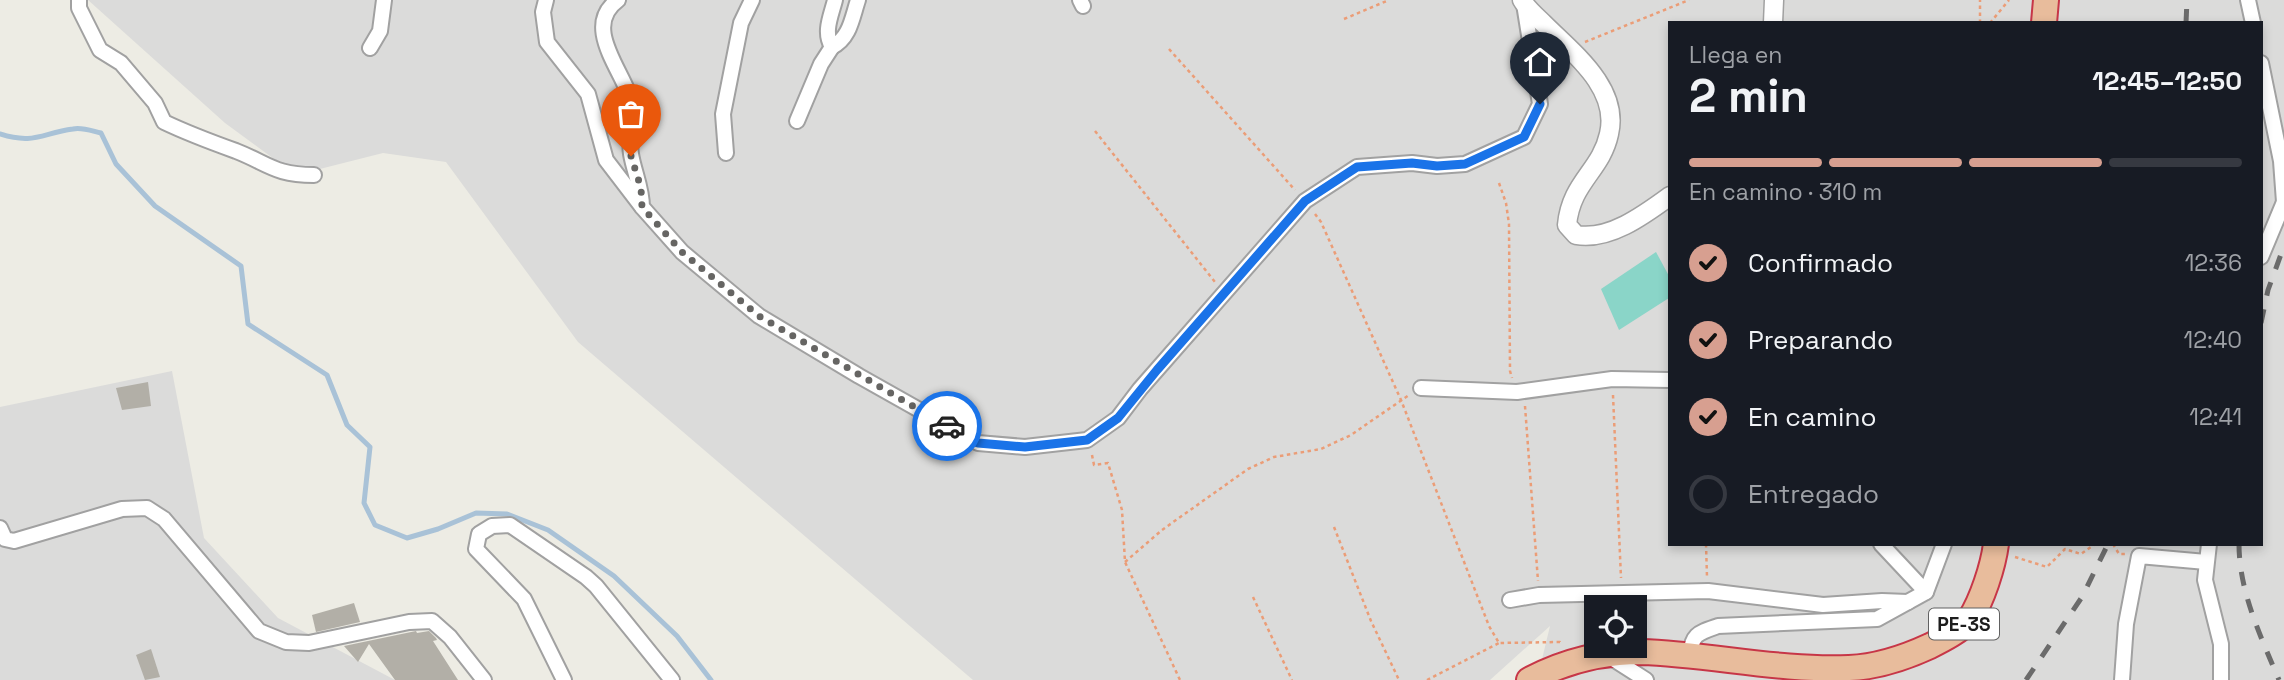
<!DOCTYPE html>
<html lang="es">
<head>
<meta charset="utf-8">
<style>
	:root { --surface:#171b24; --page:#20242c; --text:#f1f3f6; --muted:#9ea1a6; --line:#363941; --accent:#d79f90 }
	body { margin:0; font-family:"Space Grotesk",sans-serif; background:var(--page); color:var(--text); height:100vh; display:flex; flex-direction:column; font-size:26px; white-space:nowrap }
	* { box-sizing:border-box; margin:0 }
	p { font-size:23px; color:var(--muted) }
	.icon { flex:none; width:38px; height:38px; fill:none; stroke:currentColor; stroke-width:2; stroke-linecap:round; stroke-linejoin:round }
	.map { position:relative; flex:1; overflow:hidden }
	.side { position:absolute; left:1668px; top:21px; width:595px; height:525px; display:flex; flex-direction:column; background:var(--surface); border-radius:0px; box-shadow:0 4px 10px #0003 }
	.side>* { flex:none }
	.buttons { position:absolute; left:1584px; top:595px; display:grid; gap:14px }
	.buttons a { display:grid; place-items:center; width:63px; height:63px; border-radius:0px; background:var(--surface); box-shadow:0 4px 10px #0003; font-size:35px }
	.pin { position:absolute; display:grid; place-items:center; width:60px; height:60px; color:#fff; margin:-72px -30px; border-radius:50% 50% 50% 0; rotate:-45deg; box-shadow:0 0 7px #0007 }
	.pin .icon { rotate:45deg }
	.courier { position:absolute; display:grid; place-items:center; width:70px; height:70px; margin:-35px; border:5px solid #1a73e8; border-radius:50%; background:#fff; color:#222; box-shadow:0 2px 9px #0007 }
	.summary em { font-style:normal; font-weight:700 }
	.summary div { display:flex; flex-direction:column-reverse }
	.summary { display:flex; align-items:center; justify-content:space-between; height:119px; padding:0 21px }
	h1 { font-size:46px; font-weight:700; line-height:52px }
	.bar { display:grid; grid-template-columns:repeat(4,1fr); gap:10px 7px; align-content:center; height:84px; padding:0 21px }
	.bar i { height:9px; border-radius:5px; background:var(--line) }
	.bar .active { background:var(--accent) }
	.bar p { grid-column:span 4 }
	ol { padding:0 21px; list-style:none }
	li { display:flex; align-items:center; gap:21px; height:77px }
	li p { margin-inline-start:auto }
	li .icon { padding:7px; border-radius:50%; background:var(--accent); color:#111; stroke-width:4 }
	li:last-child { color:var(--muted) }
	li i { width:38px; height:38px; border:4px solid var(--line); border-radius:50% }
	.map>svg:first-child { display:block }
</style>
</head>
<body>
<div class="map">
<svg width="2284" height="680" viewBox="0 0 2284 680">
	<rect width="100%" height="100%" fill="#edece4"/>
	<g fill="#dbdbda" fill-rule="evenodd">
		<path d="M88,0H2284V680H1537L1550,626L1490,680H973L578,342L446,162L383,153L296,175L225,123ZM1670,23H2261V544H1670ZM1596,607H1634V646H1596Z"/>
		<path d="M172,371L204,538L278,618L395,680H0V407Z"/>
	</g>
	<path fill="#8ad5c8" d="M1656,252L1669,276V298L1619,330L1601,289Z"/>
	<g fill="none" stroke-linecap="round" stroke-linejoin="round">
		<path stroke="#a9c2d7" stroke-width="5" d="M0,134C34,145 42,133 73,129C82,127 92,131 101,133L116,164L155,206L241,266L248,324L327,375L347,425L370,447L364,503L375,525L407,538L438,529L476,513L507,514L548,530L614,576L677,636L711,680"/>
	</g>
	<g fill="#b2afa7">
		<path d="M148,382L151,406L122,410L116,388Z"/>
		<path d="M354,603L360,622L316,632L312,615Z"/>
		<path d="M416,631L417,633L429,631L436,638L437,640L433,641L458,680H395L369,644L358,662L344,646Z"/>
		<path d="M151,649L160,677L145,680L136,655Z"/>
	</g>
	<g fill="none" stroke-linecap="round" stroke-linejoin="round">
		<g stroke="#a1a1a1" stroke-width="18">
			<g id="minor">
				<path d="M79,0V8L100,50L121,63L155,103L164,122C187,133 211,142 236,151C269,164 275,175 314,175"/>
				<path d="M546,0L543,12L547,42L588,94L606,160L642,207"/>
				<path d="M618,0C580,27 626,74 632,104C636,120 628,138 631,154C634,172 642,188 642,207L682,252L759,316L859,376L978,443L1025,447L1087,440L1118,418L1140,389L1305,201L1357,167L1412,163L1437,166L1465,164L1524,137L1540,104L1524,4"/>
				<path d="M835,0C831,16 823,32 832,47C850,38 852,18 858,0"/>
				<path d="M1080,0L1083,6"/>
				<path d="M2248,0L2253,23"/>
				<path d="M370,48L380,31L384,0"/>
				<path d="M2261,63L2281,161L2284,202"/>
				<path d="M797,121L821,64L832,47"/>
				<path d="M726,153L723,114L741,23L752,0"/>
				<path d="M2261,257L2284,202"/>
				<path d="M1421,388L1517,392L1612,379L1670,380"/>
				<path d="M0,528L5,539L14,541L122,509L147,508L164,519L259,631L286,642L309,643L409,622L432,621L450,637L484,680"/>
				<path d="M1881,544L1926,592"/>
				<path d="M2209,544L2205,580L2221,644V680"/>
				<path d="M1510,600L1539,595L1708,591L1823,605L1882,601L1908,602"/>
				<path d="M1607,655L1646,680"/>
				<path d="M1690,655C1692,634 1698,633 1718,626L1877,619L1926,592L1944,544"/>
				<path d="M564,680L524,599L476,549L479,534L492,526L510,525L586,577L596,586L672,680"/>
				<path d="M2122,680L2126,624L2139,556L2206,562"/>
			</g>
		</g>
		<g stroke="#a1a1a1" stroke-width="21">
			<g id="tertiary">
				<path d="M1522,0C1527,9 1536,16 1544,24C1572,52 1620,88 1609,134C1601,171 1571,182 1567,225L1576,235C1609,241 1644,215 1670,196"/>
				<path d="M1773,23L1774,0"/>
			</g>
		</g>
		<g stroke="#c73647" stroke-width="28">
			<g id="trunk">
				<path d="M2044,23L2046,0"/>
				<path d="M1529,680C1563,662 1602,652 1641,652C1710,654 1779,671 1849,668C1877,667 1904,658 1930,646C1942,640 1962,630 1970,619C1982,600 1993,567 1996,544"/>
			</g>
		</g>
		<g stroke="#eb9d77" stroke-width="2.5" stroke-dasharray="3.5 3.5" stroke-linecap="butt">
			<path d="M1344,19L1389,0"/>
			<path d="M1980,23V0"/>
			<path d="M1990,23L2009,0"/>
			<path d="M1585,42L1689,0"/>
			<path d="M1169,49L1295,190"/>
			<path d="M1095,131L1215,282"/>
			<path d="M1499,183L1506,203L1509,224L1510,371L1512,378"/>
			<path d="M1315,214L1321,222L1401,400L1489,626L1499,643L1560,642L1562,645"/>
			<path d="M1613,395L1621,578"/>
			<path d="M1525,406L1538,581"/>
			<path d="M1092,455L1094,465L1108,463L1122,510L1125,562L1180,680"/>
			<path d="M1334,527L1371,621L1399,680"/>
			<path d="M1706,544L1707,577"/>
			<path d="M2113,544L2119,554H2126"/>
			<path d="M2015,557L2047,567L2065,549L2081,554L2095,544"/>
			<path d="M1125,562L1162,530L1248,469L1274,457L1321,449L1351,435L1409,395"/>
			<path d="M1253,597L1292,680"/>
			<path d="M1427,680L1499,643"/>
		</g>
		<use href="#minor" stroke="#fff" stroke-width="14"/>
		<use href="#tertiary" stroke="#fff" stroke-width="18"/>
		<use href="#trunk" stroke="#e8bc9c" stroke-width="24"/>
		<g stroke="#6b6b6b" stroke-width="5" stroke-dasharray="14 14" stroke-linecap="butt">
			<path d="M2186,23L2187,0"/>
			<path d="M2261,323L2268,290L2284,246"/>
			<path d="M2239,544C2239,592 2261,637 2279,680"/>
			<path d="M2026,680L2082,597L2108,544"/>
		</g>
	</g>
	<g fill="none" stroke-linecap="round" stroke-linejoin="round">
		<path stroke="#666563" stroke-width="7" stroke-dasharray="0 12.6" d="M631,156L641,188L642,207L682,252L759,316L947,426"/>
		<path stroke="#1a73e8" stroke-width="9" d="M947,426L978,443L1025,447L1087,440L1118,418L1157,370L1305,201L1357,167L1412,163L1437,166L1465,164L1524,137L1540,104"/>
	</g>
	<g text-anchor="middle" stroke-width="5" stroke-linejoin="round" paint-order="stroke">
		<rect fill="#fff" stroke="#616161" stroke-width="2" x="1929" y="608.5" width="70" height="31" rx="5"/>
		<g font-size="19" font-weight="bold" fill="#1d1d1d">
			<text x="1964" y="631">PE-3S</text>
		</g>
	</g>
</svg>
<div class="buttons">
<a><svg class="icon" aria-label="locate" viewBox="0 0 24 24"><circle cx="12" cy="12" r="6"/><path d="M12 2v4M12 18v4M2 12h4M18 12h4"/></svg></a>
</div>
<div class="pin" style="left:631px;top:156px;background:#ea580c"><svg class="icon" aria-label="bag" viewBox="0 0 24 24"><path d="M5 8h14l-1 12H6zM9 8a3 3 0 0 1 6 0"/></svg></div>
<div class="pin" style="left:1540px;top:104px;background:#1f2937"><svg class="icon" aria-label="home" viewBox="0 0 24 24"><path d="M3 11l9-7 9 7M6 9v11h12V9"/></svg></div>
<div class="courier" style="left:947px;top:426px"><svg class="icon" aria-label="car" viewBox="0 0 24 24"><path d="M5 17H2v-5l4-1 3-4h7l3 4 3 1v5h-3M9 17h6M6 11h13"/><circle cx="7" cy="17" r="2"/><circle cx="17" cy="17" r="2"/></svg></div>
<section class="side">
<div class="summary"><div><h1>2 min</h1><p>Llega en</p></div><em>12:45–12:50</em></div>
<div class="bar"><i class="active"></i><i class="active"></i><i class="active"></i><i></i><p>En camino · 310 m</p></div>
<ol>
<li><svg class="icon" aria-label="check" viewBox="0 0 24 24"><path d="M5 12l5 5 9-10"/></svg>Confirmado<p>12:36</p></li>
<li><svg class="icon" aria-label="check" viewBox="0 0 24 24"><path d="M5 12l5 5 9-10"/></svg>Preparando<p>12:40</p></li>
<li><svg class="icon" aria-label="check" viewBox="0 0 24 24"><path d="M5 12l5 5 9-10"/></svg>En camino<p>12:41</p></li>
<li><i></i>Entregado</li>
</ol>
</section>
</div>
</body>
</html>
